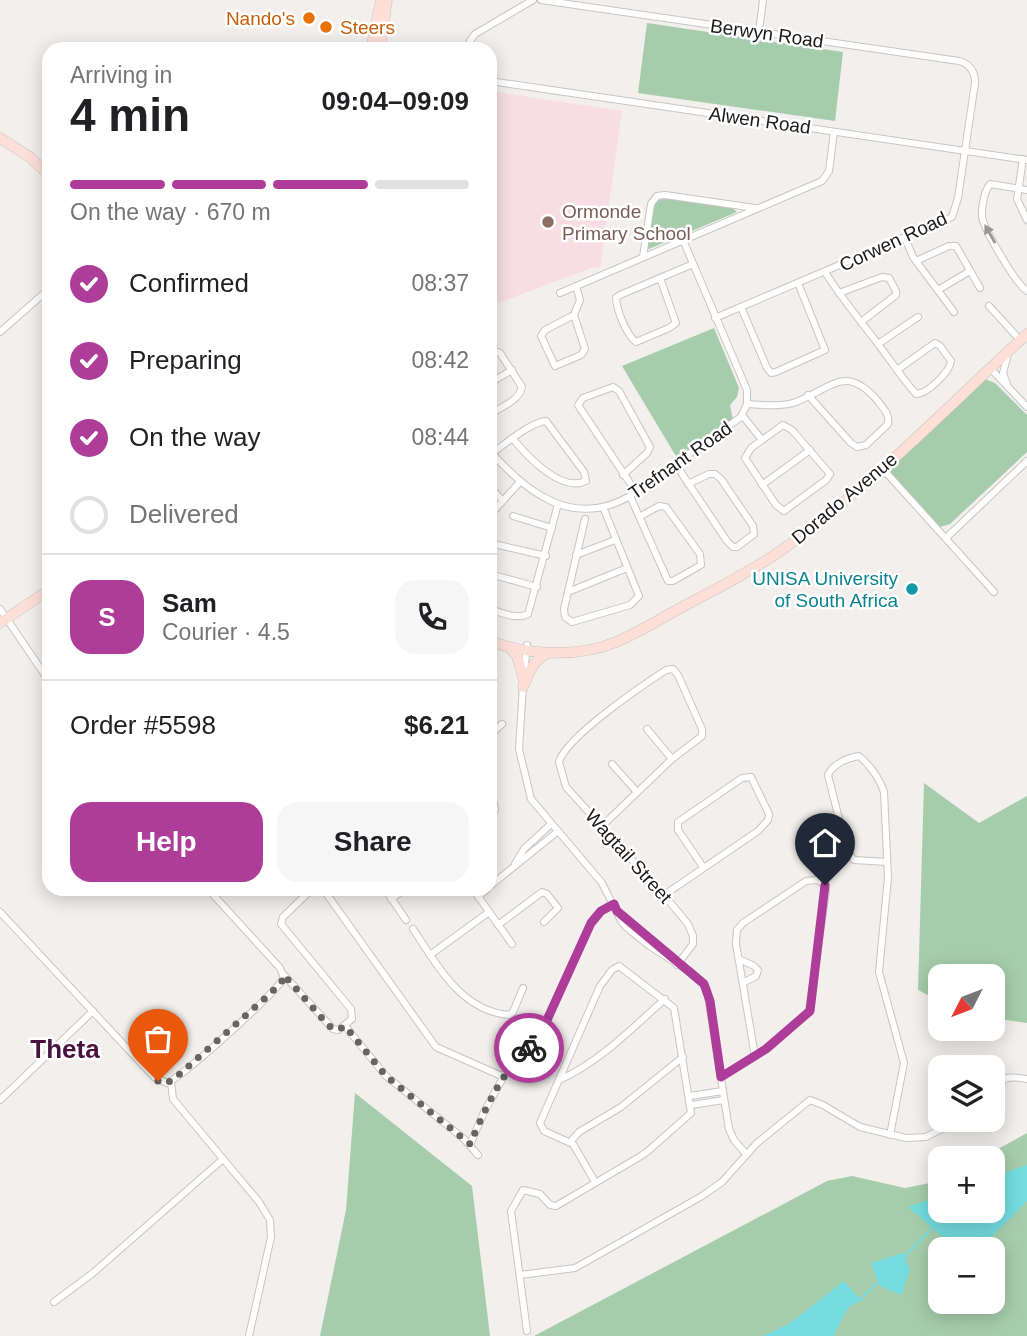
<!DOCTYPE html>
<html lang="en">
<head>
<meta charset="utf-8">
<style>
	:root { --surface:#fff; --page:#f6f6f6; --text:#202124; --muted:#757577; --line:#e0e0e0; --accent:#ad3d99 }
	body { margin:0; font-family:Arial,sans-serif; background:var(--page); color:var(--text); height:100vh; display:flex; flex-direction:column; font-size:26px; white-space:nowrap }
	* { box-sizing:border-box; margin:0 }
	p { font-size:23px; color:var(--muted) }
	.icon { flex:none; width:38px; height:38px; fill:none; stroke:currentColor; stroke-width:2; stroke-linecap:round; stroke-linejoin:round }
	.map { position:relative; flex:1; overflow:hidden }
	.panel { position:absolute; left:42px; top:42px; width:455px; height:854px; display:flex; flex-direction:column; background:var(--surface); border-radius:21px; box-shadow:0 4px 18px #0003 }
	.panel>* { flex:none }
	.needle { width:46px; rotate:228deg }
	.controls { position:absolute; left:928px; top:964px; display:grid; gap:14px }
	.controls a { display:grid; place-items:center; width:77px; height:77px; border-radius:14px; background:var(--surface); box-shadow:0 4px 18px #0003; font-size:35px }
	.pin { position:absolute; display:grid; place-items:center; width:60px; height:60px; color:#fff; margin:-72px -30px; border-radius:50% 50% 50% 0; rotate:-45deg; box-shadow:0 0 7px #0007 }
	.pin .icon { rotate:45deg }
	.courier { position:absolute; display:grid; place-items:center; width:70px; height:70px; margin:-35px; border:5px solid #ad3d99; border-radius:50%; background:#fff; color:#222; box-shadow:0 2px 9px #0007 }
	.summary em { font-style:normal; font-weight:600 }
	.summary div { display:flex; flex-direction:column-reverse }
	.summary { display:flex; align-items:center; justify-content:space-between; height:119px; padding:0 28px }
	h1 { font-size:46px; font-weight:600; line-height:52px }
	.bar { display:grid; grid-template-columns:repeat(4,1fr); gap:10px 7px; align-content:center; height:84px; padding:0 28px }
	.bar i { height:9px; border-radius:5px; background:var(--line) }
	.bar .current { background:var(--accent) }
	.bar p { grid-column:span 4 }
	.line { display:flex; align-items:center; gap:18px; padding:0 28px; border-top:2px solid var(--line) }
	.line div { flex:1 }
	.round { display:grid; place-items:center; flex:none; width:74px; height:74px; border-radius:21px; background:var(--page) }
	ol { padding:0 28px; list-style:none }
	li { display:flex; align-items:center; gap:21px; height:77px }
	li p { margin-inline-start:auto }
	li .icon { padding:7px; border-radius:50%; background:var(--accent); color:#fff; stroke-width:4 }
	li:last-child { color:var(--muted) }
	li i { width:38px; height:38px; border:4px solid var(--line); border-radius:50% }
	.primary-button { display:flex; gap:14px; margin-top:auto; padding:14px 28px }
	.primary-button a { flex:1; height:80px; border-radius:21px; background:var(--accent); color:#fff; font-size:28px; font-weight:600; line-height:80px; text-align:center }
	.primary-button a+a { background:var(--page); color:var(--text) }
	.map>svg:first-child { display:block }
</style>
</head>
<body>
<div class="map">
<svg width="1027" height="1336" viewBox="0 0 1027 1336">
	<rect width="100%" height="100%" fill="#f2efec"/>
	<path fill="#f8dee4" d="M490,91L622,111L600,268L594,267L490,306Z"/>
	<g fill="#a6cdab" fill-rule="evenodd">
		<path d="M647,23L843,52L835,121L638,93Z"/>
		<path d="M663,198L732,208L737,212L649,249L647,247L652,208L655,202Z"/>
		<path d="M714,328L739,388L737,397L730,405L733,420L677,458L622,366Z"/>
		<path d="M985,379L995,383L1027,415V452L950,524L940,527L889,473V469Z"/>
		<path d="M924,783L979,823L1027,796V1023L992,1018V976H940V1001L918,990Z"/>
		<path d="M355,1093L472,1186L490,1336H320L346,1210Z"/>
		<path d="M1027,1133V1336H534L827,1181L852,1176L905,1188L940,1181V1211H992V1158H982ZM940,1250H992V1302H940Z"/>
	</g>
	<g fill="#74dce0">
		<path d="M1027,1165V1201L980,1249H957L908,1207L940,1196V1211H992V1177Z"/>
		<path d="M903,1253L910,1270L901,1295L880,1286L871,1263Z"/>
		<path d="M844,1281L860,1300L848,1308L833,1336H763L789,1324Z"/>
	</g>
	<g fill="none" stroke-linecap="round" stroke-linejoin="round">
		<g stroke="#74dce0" stroke-width="2">
			<path d="M904,1257L932,1228"/>
			<path d="M859,1301L880,1280"/>
		</g>
		<g stroke="#c8c5c2" stroke-width="8">
			<g id="street">
				<path d="M541,0L959,61C970,64 975,71 975,83L958,198L952,217L715,318"/>
				<path d="M759,32L763,0"/>
				<path d="M468,49L470,41L475,34L533,0"/>
				<path d="M490,81L1027,160"/>
				<path d="M1023,159L1017,199L1027,220"/>
				<path d="M1027,190L990,184C984,192 980,211 983,221C988,235 1015,283 1027,291"/>
				<path d="M905,238L913,257L954,312"/>
				<path d="M643,257L651,204L657,196L665,195L755,208"/>
				<path d="M916,261L949,246H956L980,288"/>
				<path d="M825,272C840,296 858,318 875,340C889,358 901,377 916,394C927,394 950,372 951,361L940,346L935,343L897,370"/>
				<path d="M660,278L676,323L669,328L636,342C626,334 617,311 616,298L620,295L693,264"/>
				<path d="M938,290L970,271"/>
				<path d="M560,293L822,181L829,171L834,132"/>
				<path d="M839,293L882,277L889,278L896,291V295L861,322"/>
				<path d="M989,306L1020,340"/>
				<path d="M741,307L767,368L771,373L776,372L825,350L798,283"/>
				<path d="M574,315L585,349L581,355L555,366L541,336L545,330L574,315L580,300L576,286"/>
				<path d="M0,332L49,289"/>
				<path d="M878,344L918,317"/>
				<path d="M490,349L500,353L522,387C519,401 501,407 490,414"/>
				<path d="M990,368L1027,407"/>
				<path d="M490,383L512,370"/>
				<path d="M1008,387L1003,373L1008,354"/>
				<path d="M747,404C762,405 782,407 796,402C832,388 845,364 877,400C883,408 890,414 888,424L866,445L857,447L851,443L808,395"/>
				<path d="M742,415L762,440"/>
				<path d="M783,425L792,430L830,474L826,480L784,511L776,505L745,458L751,448Z"/>
				<path d="M490,451C527,493 573,529 630,496L741,417L747,404V390L683,240"/>
				<path d="M492,453C505,444 531,422 546,421L584,472L586,481C561,493 527,456 513,439"/>
				<path d="M676,465L727,541L733,547H737L754,534L753,526L721,479L715,474H709L688,484"/>
				<path d="M882,468L994,592"/>
				<path d="M623,475L647,453L650,447L619,391L613,387L583,398L578,405L636,492"/>
				<path d="M762,485L810,450"/>
				<path d="M490,487L502,500"/>
				<path d="M630,496L668,581H673L701,565L700,554L666,507L659,506L641,516"/>
				<path d="M490,515L519,483"/>
				<path d="M513,516L552,528"/>
				<path d="M585,519L564,609L565,617L572,622L630,605L639,596L603,507"/>
				<path d="M946,538L1027,461"/>
				<path d="M490,545L494,544L546,556"/>
				<path d="M576,555L615,540"/>
				<path d="M490,574L537,587"/>
				<path d="M568,592L627,568"/>
				<path d="M0,609L49,681"/>
				<path d="M490,609C502,613 517,620 528,614L558,504"/>
				<path d="M524,674L527,645"/>
				<path d="M523,685L519,749L531,799L602,883L621,921L627,928L648,945L693,974"/>
				<path d="M647,729L672,759"/>
				<path d="M490,735L502,724"/>
				<path d="M612,764L637,792"/>
				<path d="M490,786L495,809L490,822"/>
				<path d="M602,826L672,759L702,736V729L678,675L673,669L666,670C643,685 566,737 559,762L566,787L664,895L688,924L693,936V944L677,965"/>
				<path d="M887,862L854,860L847,851L828,775C833,764 847,758 859,756C869,764 880,779 884,792L888,877L879,972L904,1063L890,1135"/>
				<path d="M515,864L524,849L551,824"/>
				<path d="M490,886L557,832"/>
				<path d="M323,889L436,1047L504,1077"/>
				<path d="M385,889L406,920"/>
				<path d="M473,889L512,944"/>
				<path d="M664,895L758,831L768,820L769,814L751,777L742,778L678,822V830L703,867"/>
				<path d="M478,897L487,889"/>
				<path d="M391,899L405,889"/>
				<path d="M617,911L682,964"/>
				<path d="M0,912L154,1077L167,1083C186,1074 273,995 284,978L280,968L208,889"/>
				<path d="M498,925L542,892L547,894L558,908L544,922"/>
				<path d="M413,929C437,965 461,1011 509,1015L513,1012L523,988"/>
				<path d="M430,955L489,912"/>
				<path d="M739,959L754,966L758,970L756,976L743,983"/>
				<path d="M690,971L702,982L707,990L729,1129L734,1140L746,1154"/>
				<path d="M284,975L333,1029L338,1030L352,1019L351,1009L281,924L283,917L312,889"/>
				<path d="M345,1026L386,1076L463,1138L478,1155"/>
				<path d="M721,1077L766,1049L809,1011L826,891L825,885L817,880L806,881L743,923L737,930L736,944L755,1056"/>
				<path d="M559,1080C600,1062 632,1028 665,999"/>
				<path d="M171,1082L173,1099L259,1202L270,1220L271,1237L249,1336"/>
				<path d="M690,1096L723,1091"/>
				<path d="M0,1100L93,1011"/>
				<path d="M992,1100C1005,1081 997,1074 1027,1079"/>
				<path d="M691,1105L724,1100"/>
				<path d="M570,1142L579,1132L621,1107L683,1057"/>
				<path d="M470,1145L484,1112L509,1067L537,1039L542,1031L591,923L601,911L614,904"/>
				<path d="M520,1275L575,1268L702,1196L722,1182L757,1143L810,1100L823,1105L860,1127L906,1138L926,1137L959,1120"/>
				<path d="M54,1302L93,1273L223,1159"/>
				<path d="M527,1331L511,1211L523,1190L540,1194L550,1205L556,1206L641,1156L648,1151L691,1113L674,1008L619,966L612,970L600,986L540,1123L544,1131L573,1144L595,1182"/>
			</g>
		</g>
		<g stroke="#c8c5c2" stroke-width="11">
			<g id="secondary">
				<path d="M371,49L381,0"/>
				<path d="M380,49L387,0"/>
				<path d="M0,138L30,157L49,175"/>
				<path d="M0,623L49,590"/>
				<path d="M490,641C527,655 579,658 616,642C640,632 663,617 686,605C718,588 750,572 779,552C869,489 946,408 1027,334"/>
				<path d="M509,647L517,656L524,681"/>
				<path d="M523,687C529,673 533,659 549,653"/>
			</g>
		</g>
		<use href="#street" stroke="#fff" stroke-width="6"/>
		<use href="#secondary" stroke="#fddfd8" stroke-width="10"/>
	</g>
	<defs><path id="oneway-solid" d="M-6-.8H1V-3.2L6.5 0L1 3.2V.8H-6Z" transform="scale(1.75)"/></defs>
	<use fill="#989898" href="#oneway-solid" transform="translate(990 234) rotate(-119)"/>
	<g fill="none" stroke-linecap="round" stroke-linejoin="round">
		<path stroke="#666563" stroke-width="7" stroke-dasharray="0 12.6" d="M158,1081L164,1084L173,1080L271,993L282,981L284,975L329,1026L338,1030L345,1026L386,1076L470,1144C484,1112 502,1070 529,1048"/>
		<path stroke="#ad3d99" stroke-width="9" d="M529,1048L542,1031L591,923L601,911L614,904L617,911L704,984L710,1001L721,1077L766,1049L810,1011L825,885"/>
	</g>
	<g fill="#e8710a" stroke="#fff" stroke-width="2.5">
		<circle cx="309" cy="18" r="7"/>
		<circle cx="326" cy="27" r="7"/>
	</g>
	<circle fill="#8d6e63" stroke="#fff" stroke-width="2.5" cx="548" cy="222" r="7"/>
	<circle fill="#0f9aa8" stroke="#fff" stroke-width="2.5" cx="912" cy="589" r="7"/>
	<g text-anchor="middle" stroke-width="5" stroke-linejoin="round" paint-order="stroke">
		<g font-size="19" fill="#c56008" stroke="#fff" text-anchor="end">
			<text x="295" y="25">Nando's</text>
			<text x="340" y="34" text-anchor="start">Steers</text>
		</g>
		<g font-size="19" fill="#1b1a19" stroke="#fff">
			<text transform="translate(767 33) rotate(8)" y="7">Berwyn Road</text>
			<text transform="translate(760 120) rotate(8)" y="7">Alwen Road</text>
			<text transform="translate(893 241) rotate(-25)" y="7">Corwen Road</text>
			<text transform="translate(680 460) rotate(-35)" y="7">Trefnant Road</text>
			<text transform="translate(844 498) rotate(-40)" y="7">Dorado Avenue</text>
			<text transform="translate(629 856) rotate(48)" y="7">Wagtail Street</text>
		</g>
		<g font-size="19" fill="#785e54" stroke="#fff" text-anchor="start">
			<text x="562" y="218">Ormonde<tspan x="562" dy="22">Primary School</tspan></text>
		</g>
		<g font-size="19" fill="#0d838f" stroke="#fff" text-anchor="end">
			<text x="898" y="585">UNISA University<tspan x="898" dy="22">of South Africa</tspan></text>
		</g>
		<g font-size="26" font-weight="bold" fill="#48123f" stroke="#fff">
			<text x="65" y="1058">Theta</text>
		</g>
	</g>
</svg>
<div class="controls">
<a><svg class="needle" viewBox="-14 -14 28 28"><path d="M0-13l5 13h-10z" fill="#e53935"/><path d="M0 13l5-13h-10z" fill="#757577"/></svg></a>
<a><svg class="icon" aria-label="layers" viewBox="0 0 24 24"><path d="M12 4l9 5-9 5-9-5zM3 14l9 5 9-5"/></svg></a>
<a>+</a>
<a>−</a>
</div>
<div class="pin" style="left:158px;top:1081px;background:#ea580c"><svg class="icon" aria-label="bag" viewBox="0 0 24 24"><path d="M5 8h14l-1 12H6zM9 8a3 3 0 0 1 6 0"/></svg></div>
<div class="pin" style="left:825px;top:885px;background:#1f2937"><svg class="icon" aria-label="home" viewBox="0 0 24 24"><path d="M3 11l9-7 9 7M6 9v11h12V9"/></svg></div>
<div class="courier" style="left:529px;top:1048px"><svg class="icon" aria-label="bike" viewBox="0 0 24 24"><circle cx="6" cy="16" r="4"/><circle cx="18" cy="16" r="4"/><path d="M6 16l4-8h5l3 8M10 8l3 8H6M13 5h3"/></svg></div>
<section class="panel">
<div class="summary"><div><h1>4 min</h1><p>Arriving in</p></div><em>09:04–09:09</em></div>
<div class="bar"><i class="current"></i><i class="current"></i><i class="current"></i><i></i><p>On the way · 670 m</p></div>
<ol>
<li><svg class="icon" aria-label="check" viewBox="0 0 24 24"><path d="M5 12l5 5 9-10"/></svg>Confirmed<p>08:37</p></li>
<li><svg class="icon" aria-label="check" viewBox="0 0 24 24"><path d="M5 12l5 5 9-10"/></svg>Preparing<p>08:42</p></li>
<li><svg class="icon" aria-label="check" viewBox="0 0 24 24"><path d="M5 12l5 5 9-10"/></svg>On the way<p>08:44</p></li>
<li><i></i>Delivered</li>
</ol>
<div class="line" style="height:126px"><b class="round" style="background:var(--accent);color:#fff">S</b><div><b>Sam</b><p>Courier · 4.5</p></div><a class="round"><svg class="icon" aria-label="phone" viewBox="0 0 24 24"><path d="M5 4h4l2 5-3 2q2 4 5 5l2-3 5 2v4C11 20 4 13 5 4z"/></svg></a></div>
<div class="line" style="height:91px"><div>Order #5598</div><b>$6.21</b></div>
<div class="primary-button"><a>Help</a><a>Share</a></div>
</section>
</div>
</body>
</html>
